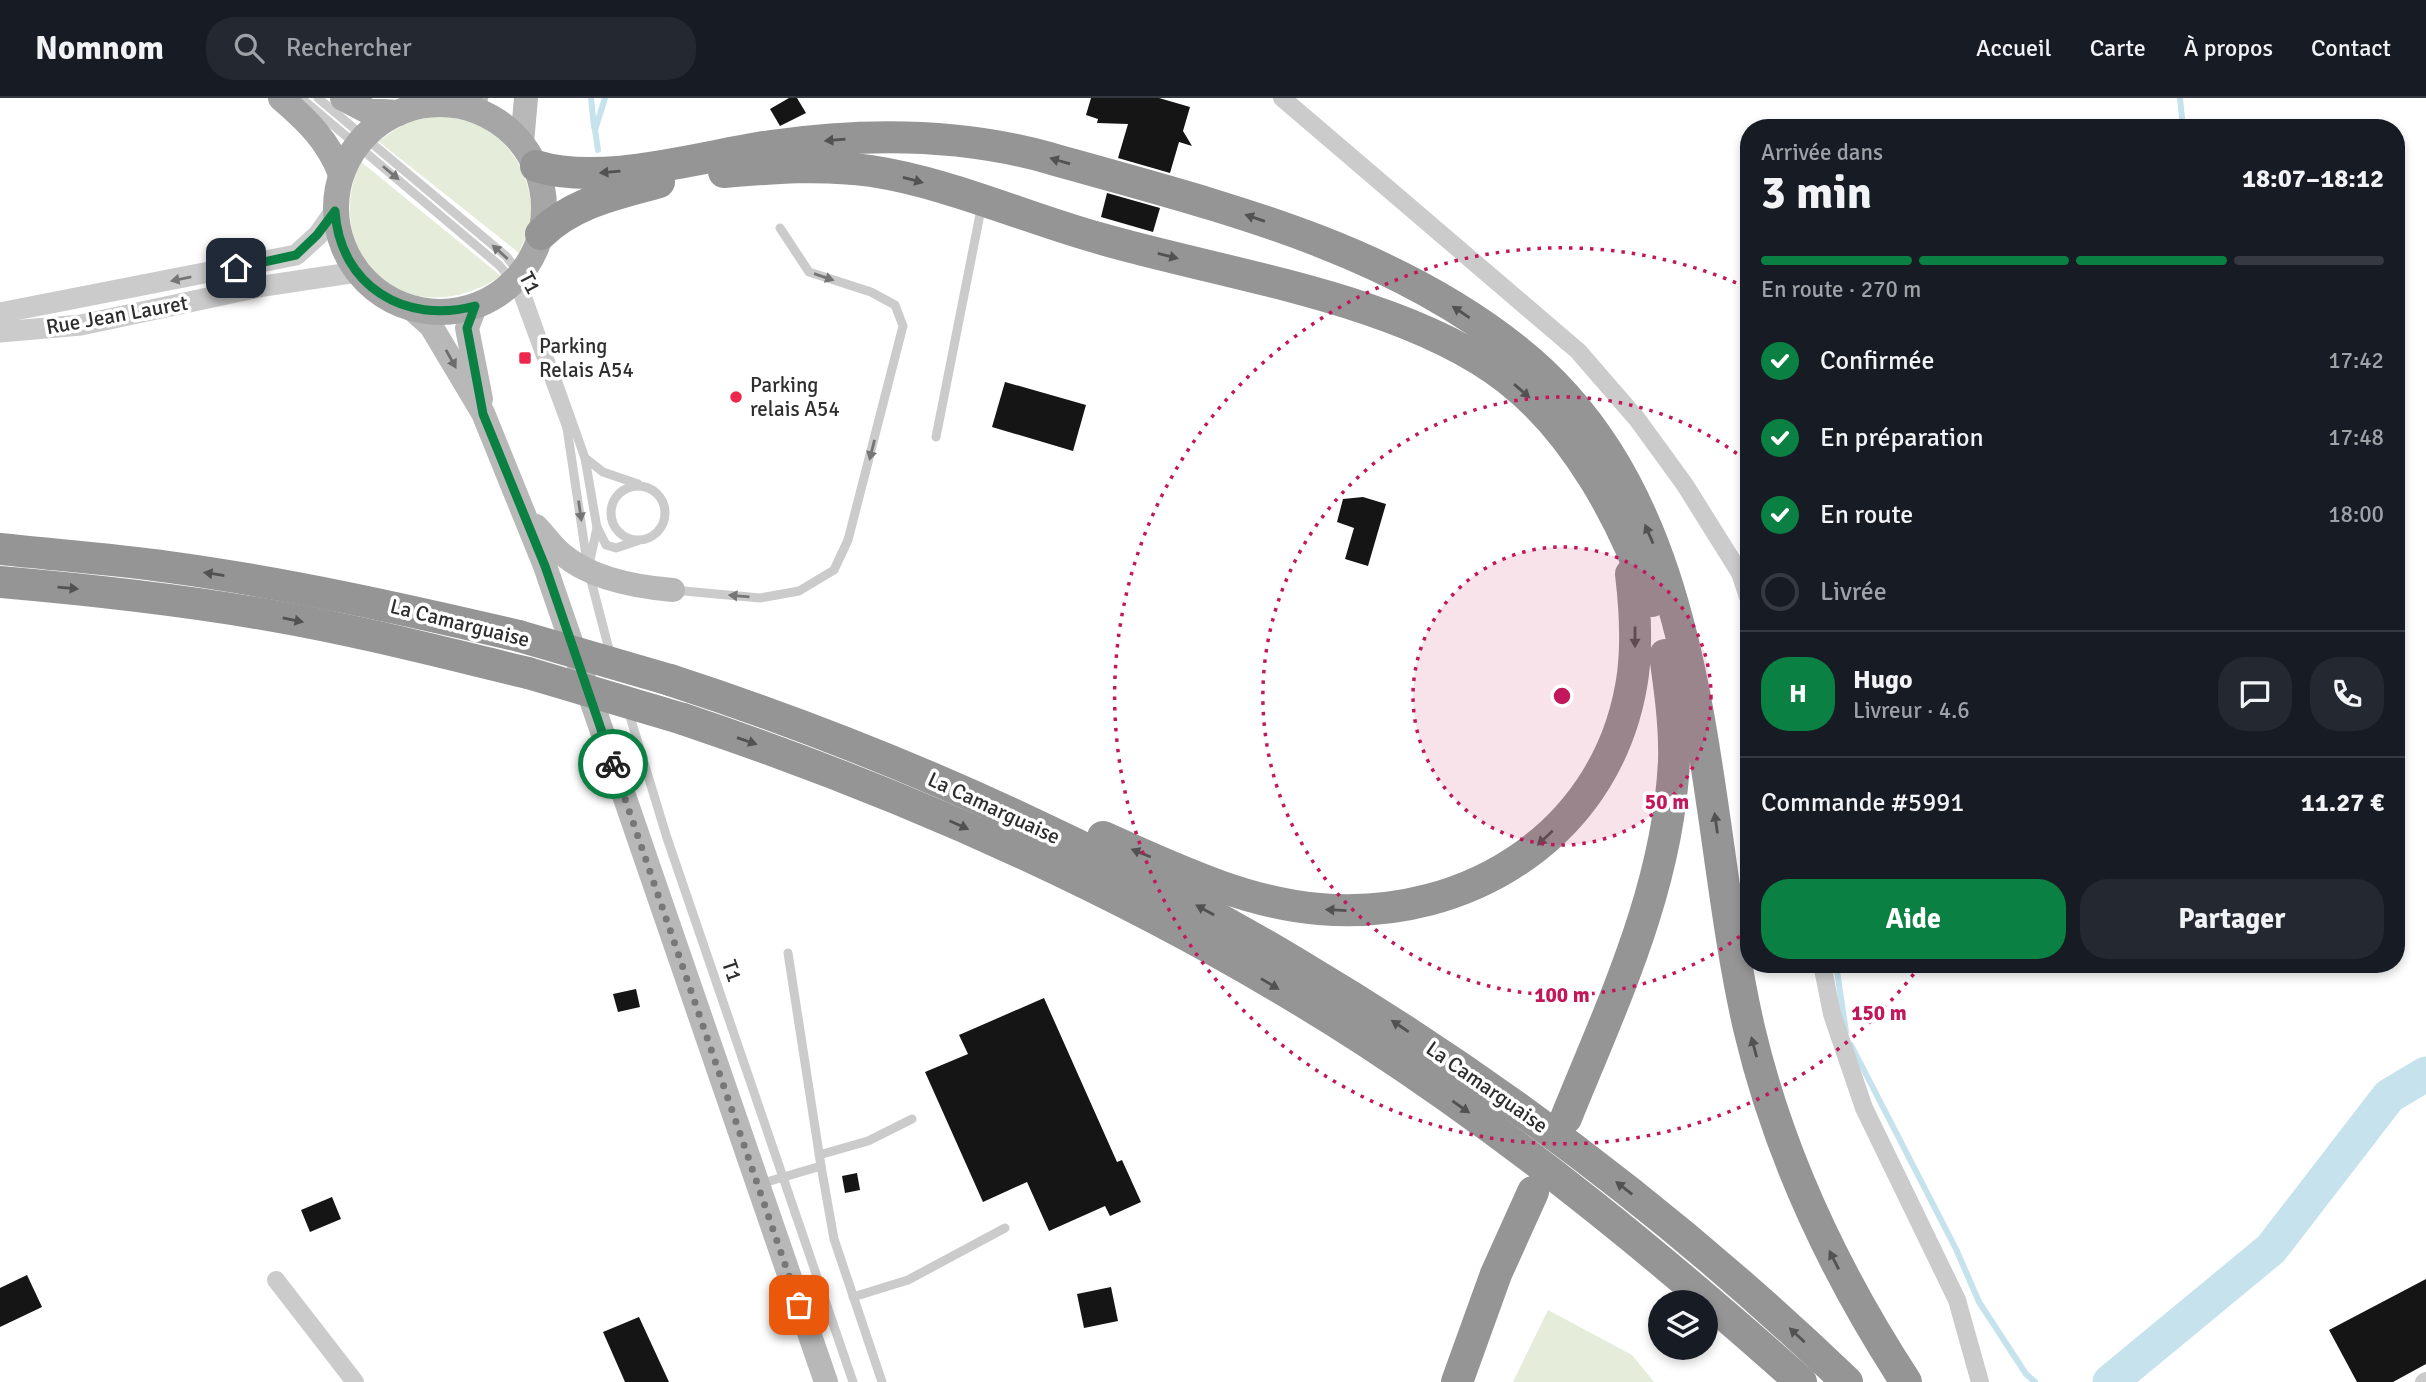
<!DOCTYPE html>
<html lang="fr">
<head>
<meta charset="utf-8">
<style>
	:root { --surface:#171b24; --page:#242831; --text:#f1f3f6; --muted:#9ea1a6; --line:#363941; --accent:#0b8043 }
	body { margin:0; font-family:Signika,sans-serif; background:var(--page); color:var(--text); height:100vh; display:flex; flex-direction:column; font-size:26px; white-space:nowrap }
	* { box-sizing:border-box; margin:0 }
	p { font-size:23px; color:var(--muted) }
	.icon { flex:none; width:38px; height:38px; fill:none; stroke:currentColor; stroke-width:2; stroke-linecap:round; stroke-linejoin:round }
	.map { position:relative; flex:1; overflow:hidden }
	.sheet { position:absolute; left:1740px; top:21px; width:665px; height:854px; display:flex; flex-direction:column; background:var(--surface); border-radius:28px; box-shadow:0 4px 10px #0003 }
	.sheet>* { flex:none }
	.controls { position:absolute; left:1648px; top:1192px; display:grid; gap:14px }
	.controls a { display:grid; place-items:center; width:70px; height:70px; border-radius:50%; background:var(--surface); box-shadow:0 4px 10px #0003; font-size:35px }
	.pin { position:absolute; display:grid; place-items:center; width:60px; height:60px; color:#fff; margin:-30px; border-radius:14px; box-shadow:0 4px 10px #0006 }
	.courier { position:absolute; display:grid; place-items:center; width:70px; height:70px; margin:-35px; border:5px solid #0b8043; border-radius:50%; background:#fff; color:#222; box-shadow:0 2px 9px #0007 }
	.head em { font-style:normal; font-weight:800 }
	.head div { display:flex; flex-direction:column-reverse }
	.head { display:flex; align-items:center; justify-content:space-between; height:119px; padding:0 21px }
	h1 { font-size:46px; font-weight:800; line-height:52px }
	.bar { display:grid; grid-template-columns:repeat(4,1fr); gap:10px 7px; align-content:center; height:84px; padding:0 21px }
	.bar i { height:9px; border-radius:5px; background:var(--line) }
	.bar .selected { background:var(--accent) }
	.bar p { grid-column:span 4 }
	.line { display:flex; align-items:center; gap:18px; padding:0 21px; border-top:2px solid var(--line) }
	.line div { flex:1 }
	.round { display:grid; place-items:center; flex:none; width:74px; height:74px; border-radius:28px; background:var(--page) }
	ol { padding:0 21px; list-style:none }
	li { display:flex; align-items:center; gap:21px; height:77px }
	li p { margin-inline-start:auto }
	li .icon { padding:7px; border-radius:50%; background:var(--accent); color:#fff; stroke-width:4 }
	li:last-child { color:var(--muted) }
	li i { width:38px; height:38px; border:4px solid var(--line); border-radius:50% }
	.primary-button { display:flex; gap:14px; margin-top:auto; padding:14px 21px }
	.primary-button a { flex:1; height:80px; border-radius:28px; background:var(--accent); color:#fff; font-size:28px; font-weight:800; line-height:80px; text-align:center }
	.primary-button a+a { background:var(--page); color:var(--text) }
	header { display:flex; align-items:center; gap:42px; box-sizing:border-box; height:98px; padding:0 35px; background:var(--surface); border-bottom:2px solid var(--line) }
	header strong { font-size:33px }
	nav { display:flex; gap:38px; margin-inline-start:auto; font-size:24px }
	.search { width:490px; height:63px; background:var(--page); display:flex; align-items:center; gap:18px; box-sizing:border-box; padding:0 24px; border-radius:28px; color:var(--muted); font-size:26px }
	.map>svg:first-child { display:block }
</style>
</head>
<body>
<header>
<strong>Nomnom</strong>
<div class="search"><svg class="icon" aria-label="search" viewBox="0 0 24 24"><circle cx="10" cy="10" r="6"/><path d="M15 15l6 6"/></svg>Rechercher</div>
<nav><a>Accueil</a><a>Carte</a><a>À propos</a><a>Contact</a></nav>
</header>
<div class="map">
<svg width="2426" height="1284" viewBox="0 0 2426 1284">
	<rect width="100%" height="100%" fill="#fff"/>
	<g fill="#e6ecda">
		<path d="M440,18C450,20 462,20 472,24C511,40 536,82 530,124C528,134 523,145 519,155L378,43L409,23Z"/>
		<path d="M360,63L501,178C410,238 319,164 360,63Z"/>
		<path d="M1548,1212L1632,1257L1654,1284H1513Z"/>
	</g>
	<g fill="none" stroke-linecap="round" stroke-linejoin="round">
		<g stroke="#c5e2ed" stroke-width="6">
			<path d="M591,0L594,29"/>
			<path d="M2180,0L2183,30"/>
			<path d="M598,52L595,32L605,0"/>
			<path d="M1836,866L1846,934"/>
			<path d="M1851,947L1956,1151L1979,1204L2026,1276L2035,1284"/>
		</g>
		<path stroke="#c5e2ed" stroke-width="35" d="M2110,1284L2271,1151L2389,998L2426,976"/>
	</g>
	<g fill="#151515">
		<path d="M789,0H797L806,15L780,28L770,11Z"/>
		<path d="M1091,0H1159L1190,9L1183,33L1192,48L1179,44L1170,75L1118,60L1128,26L1097,25L1098,21L1086,17Z"/>
		<path d="M1107,95L1160,110L1153,134L1101,119Z"/>
		<path d="M1005,284L1086,307L1073,353L992,329Z"/>
		<path d="M1363,399L1386,406L1368,468L1345,461L1354,430L1337,424L1343,401Z"/>
		<path d="M636,891L640,909L618,914L613,896Z"/>
		<path d="M1044,900L1117,1064L1122,1062L1141,1104L1110,1118L1105,1108L1049,1133L1027,1084L983,1104L925,974L968,956L959,937Z"/>
		<path d="M857,1075L860,1092L845,1095L842,1078Z"/>
		<path d="M332,1099L341,1121L310,1134L301,1112Z"/>
		<path d="M27,1177L42,1209L0,1229V1190Z"/>
		<path d="M2426,1181V1266L2393,1284H2357L2329,1232Z"/>
		<path d="M1111,1189L1118,1223L1084,1230L1077,1196Z"/>
		<path d="M639,1219L669,1284H625L603,1234Z"/>
	</g>
	<g fill="none" stroke-linecap="round" stroke-linejoin="round">
		<g stroke="#cbcbcb" stroke-width="9">
			<path d="M301,0L499,167L513,184L567,330L588,471L611,559"/>
			<path d="M318,0L507,159L520,177L585,360L597,430L590,462"/>
			<path d="M936,339L982,106"/>
			<path d="M585,360L603,374L638,386"/>
			<circle cx="638" cy="415" r="27"/>
			<path d="M597,429L606,447L616,450L637,443"/>
			<path d="M673,492L760,500L799,493L834,472L848,442L903,228L895,207L871,194L809,174L780,130"/>
			<path d="M628,612L667,740L853,1284"/>
			<path d="M819,1057L868,1043L912,1021"/>
			<path d="M821,1068L834,1141L882,1284"/>
			<path d="M760,1086L821,1068L788,855"/>
			<path d="M853,1199L908,1182L1005,1130"/>
		</g>
		<g stroke="#cbcbcb" stroke-width="18">
			<path d="M1282,0L1578,253L1637,321L1685,387L1740,475L1748,499"/>
			<path d="M1822,866L1832,916L1864,1010L1957,1202L1980,1284"/>
			<path d="M276,1182L355,1284"/>
			<path d="M2424,1284L2426,1283"/>
		</g>
		<g stroke="#cbcbcb" stroke-width="21">
			<path d="M0,215L296,157L318,137L335,113"/>
			<path d="M0,234L81,227L264,188L357,174"/>
		</g>
		<g stroke="#b8b8b8" stroke-width="24">
			<path d="M460,8L476,0"/>
			<path d="M522,45L526,0"/>
			<path d="M475,209L467,230L481,301"/>
			<path d="M412,211L431,228L483,315L545,468L826,1284"/>
			<path d="M536,428C545,437 552,448 562,456C591,481 637,489 673,492"/>
		</g>
		<g stroke="#a6a6a6" stroke-width="26">
			<path d="M281,0C308,23 328,43 341,76"/>
			<path d="M343,0L368,13L398,15"/>
			<circle cx="440" cy="110" r="104"/>
		</g>
		<g stroke="#959595" stroke-width="32">
			<path d="M536,68C603,89 701,58 771,48C862,35 960,35 1049,60C1210,106 1382,145 1516,252C1716,411 1697,704 1749,930C1779,1058 1835,1175 1906,1284"/>
			<path d="M724,74C772,70 822,66 871,73C950,85 1025,120 1102,141C1227,177 1405,201 1508,281C1577,335 1623,422 1652,503"/>
			<path d="M541,136C573,104 617,96 659,84"/>
			<path d="M0,451C56,457 113,461 169,469C287,485 403,511 519,538"/>
			<path d="M0,484C92,492 183,502 274,518C360,533 444,555 528,575"/>
			<path d="M670,582C1110,725 1514,964 1847,1284"/>
			<path d="M683,621C921,701 1154,806 1366,943C1521,1044 1663,1161 1801,1284"/>
			<path d="M1103,739C1171,769 1244,805 1319,811C1470,824 1612,733 1633,576C1637,543 1635,509 1631,476"/>
			<path d="M1566,1020C1613,904 1668,790 1674,663C1675,628 1670,592 1665,557"/>
			<path d="M1457,1284L1496,1176L1533,1094"/>
		</g>
		<g stroke="#959595" stroke-width="32">
			<path d="M519,538L670,582"/>
			<path d="M528,575L683,621"/>
		</g>
	</g>
	<defs><path id="oneway-solid" d="M-6-.8H1V-3.2L6.5 0L1 3.2V.8H-6Z" transform="scale(1.75)"/></defs>
	<g fill="#525252">
		<use href="#oneway-solid" transform="translate(835 42) rotate(175)"/>
		<use href="#oneway-solid" transform="translate(1060 63) rotate(-164)"/>
		<use href="#oneway-solid" transform="translate(610 74) rotate(175)"/>
		<use href="#oneway-solid" transform="translate(913 82) rotate(15)"/>
		<use href="#oneway-solid" transform="translate(1255 120) rotate(-161)"/>
		<use href="#oneway-solid" transform="translate(1168 158) rotate(14)"/>
		<use href="#oneway-solid" transform="translate(1461 214) rotate(-146)"/>
		<use href="#oneway-solid" transform="translate(1522 293) rotate(41)"/>
		<use href="#oneway-solid" transform="translate(1649 436) rotate(-113)"/>
		<use href="#oneway-solid" transform="translate(214 476) rotate(-171)"/>
		<use href="#oneway-solid" transform="translate(68 490) rotate(5)"/>
		<use href="#oneway-solid" transform="translate(293 522) rotate(11)"/>
		<use href="#oneway-solid" transform="translate(1635 539) rotate(90)"/>
		<use href="#oneway-solid" transform="translate(747 643) rotate(19)"/>
		<use href="#oneway-solid" transform="translate(1716 725) rotate(-98)"/>
		<use href="#oneway-solid" transform="translate(959 727) rotate(24)"/>
		<use href="#oneway-solid" transform="translate(1545 740) rotate(137)"/>
		<use href="#oneway-solid" transform="translate(1141 755) rotate(-158)"/>
		<use href="#oneway-solid" transform="translate(1205 812) rotate(-151)"/>
		<use href="#oneway-solid" transform="translate(1336 812) rotate(-177)"/>
		<use href="#oneway-solid" transform="translate(1270 886) rotate(31)"/>
		<use href="#oneway-solid" transform="translate(1400 928) rotate(-146)"/>
		<use href="#oneway-solid" transform="translate(1754 949) rotate(-105)"/>
		<use href="#oneway-solid" transform="translate(1461 1009) rotate(35)"/>
		<use href="#oneway-solid" transform="translate(1624 1090) rotate(-142)"/>
		<use href="#oneway-solid" transform="translate(1834 1162) rotate(-117)"/>
		<use href="#oneway-solid" transform="translate(1797 1237) rotate(-137)"/>
	</g>
	<g fill="#757575">
		<use href="#oneway-solid" transform="translate(391 75) rotate(40)"/>
		<use href="#oneway-solid" transform="translate(500 154) rotate(-138)"/>
		<use href="#oneway-solid" transform="translate(824 179) rotate(19)"/>
		<use href="#oneway-solid" transform="translate(181 181) rotate(169)"/>
		<use href="#oneway-solid" transform="translate(872 352) rotate(104)"/>
		<use href="#oneway-solid" transform="translate(580 413) rotate(82)"/>
		<use href="#oneway-solid" transform="translate(739 498) rotate(-175)"/>
	</g>
	<use fill="#6c6c6c" href="#oneway-solid" transform="translate(451 261) rotate(61)"/>
	<g fill="none" stroke-linecap="round" stroke-linejoin="round">
		<path stroke="#777" stroke-width="7" stroke-dasharray="0 12.6" d="M613,666L799,1207"/>
		<path stroke="#0b8043" stroke-width="9" d="M236,170L296,157L317,137L335,113C340,188 405,227 475,208L467,230L483,316L545,468L613,666"/>
	</g>
	<circle cx="1562" cy="598" r="149" fill="#c2185b" fill-opacity=".12"/>
	<g fill="none" stroke="#c2185b" stroke-width="3.5" stroke-dasharray="3.5 7">
		<circle cx="1562" cy="598" r="149"/>
		<path d="M1748 832A299 299 0 1 1 1748 364"/>
		<path d="M1920 868A448 448 0 1 1 1748 190"/>
	</g>
	<g fill="#ef264b" stroke="#fff" stroke-width="2.5">
		<rect x="518" y="253" width="14" height="14" rx="3.5"/>
		<circle cx="736" cy="299" r="7"/>
	</g>
	<g text-anchor="middle" stroke-width="7" stroke-linejoin="round" paint-order="stroke">
		<g font-size="21" fill="#2e2e2e" stroke="#fff">
			<text transform="translate(530 185) rotate(62)" y="7">T1</text>
			<text transform="translate(117 217) rotate(-10)" y="7">Rue Jean Lauret</text>
			<text transform="translate(460 525) rotate(14)" y="7">La Camarguaise</text>
			<text transform="translate(994 710) rotate(25)" y="7">La Camarguaise</text>
			<text transform="translate(732 873) rotate(71)" y="7">T1</text>
			<text transform="translate(1487 989) rotate(35)" y="7">La Camarguaise</text>
		</g>
		<g font-size="21" fill="#2e2e2e" stroke="#fff" text-anchor="start">
			<text x="539" y="255">Parking<tspan x="539" dy="24">Relais A54</tspan></text>
			<text x="750" y="294">Parking<tspan x="750" dy="24">relais A54</tspan></text>
		</g>
	</g>
	<circle cx="1562" cy="598" r="10" fill="#c2185b" stroke="#fff" stroke-width="3.5"/>
	<g font-size="21" text-anchor="middle" font-weight="bold" fill="#c2185b" stroke="#fff" stroke-width="7" stroke-linejoin="round" paint-order="stroke">
		<text x="1667" y="711">50 m</text>
		<text x="1562" y="904">100 m</text>
		<text x="1879" y="922">150 m</text>
	</g>
</svg>
<div class="controls">
<a><svg class="icon" aria-label="layers" viewBox="0 0 24 24"><path d="M12 4l9 5-9 5-9-5zM3 14l9 5 9-5"/></svg></a>
</div>
<div class="pin" style="left:799px;top:1207px;background:#ea580c"><svg class="icon" aria-label="bag" viewBox="0 0 24 24"><path d="M5 8h14l-1 12H6zM9 8a3 3 0 0 1 6 0"/></svg></div>
<div class="pin" style="left:236px;top:170px;background:#1f2937"><svg class="icon" aria-label="home" viewBox="0 0 24 24"><path d="M3 11l9-7 9 7M6 9v11h12V9"/></svg></div>
<div class="courier" style="left:613px;top:666px"><svg class="icon" aria-label="bike" viewBox="0 0 24 24"><circle cx="6" cy="16" r="4"/><circle cx="18" cy="16" r="4"/><path d="M6 16l4-8h5l3 8M10 8l3 8H6M13 5h3"/></svg></div>
<section class="sheet">
<div class="head"><div><h1>3 min</h1><p>Arrivée dans</p></div><em>18:07–18:12</em></div>
<div class="bar"><i class="selected"></i><i class="selected"></i><i class="selected"></i><i></i><p>En route · 270 m</p></div>
<ol>
<li><svg class="icon" aria-label="check" viewBox="0 0 24 24"><path d="M5 12l5 5 9-10"/></svg>Confirmée<p>17:42</p></li>
<li><svg class="icon" aria-label="check" viewBox="0 0 24 24"><path d="M5 12l5 5 9-10"/></svg>En préparation<p>17:48</p></li>
<li><svg class="icon" aria-label="check" viewBox="0 0 24 24"><path d="M5 12l5 5 9-10"/></svg>En route<p>18:00</p></li>
<li><i></i>Livrée</li>
</ol>
<div class="line" style="height:126px"><b class="round" style="background:var(--accent);color:#fff">H</b><div><b>Hugo</b><p>Livreur · 4.6</p></div><a class="round"><svg class="icon" aria-label="chat" viewBox="0 0 24 24"><path d="M4 5h16v11H9l-5 4z"/></svg></a><a class="round"><svg class="icon" aria-label="phone" viewBox="0 0 24 24"><path d="M5 4h4l2 5-3 2q2 4 5 5l2-3 5 2v4C11 20 4 13 5 4z"/></svg></a></div>
<div class="line" style="height:91px"><div>Commande #5991</div><b>11.27 €</b></div>
<div class="primary-button"><a>Aide</a><a>Partager</a></div>
</section>
</div>
</body>
</html>
